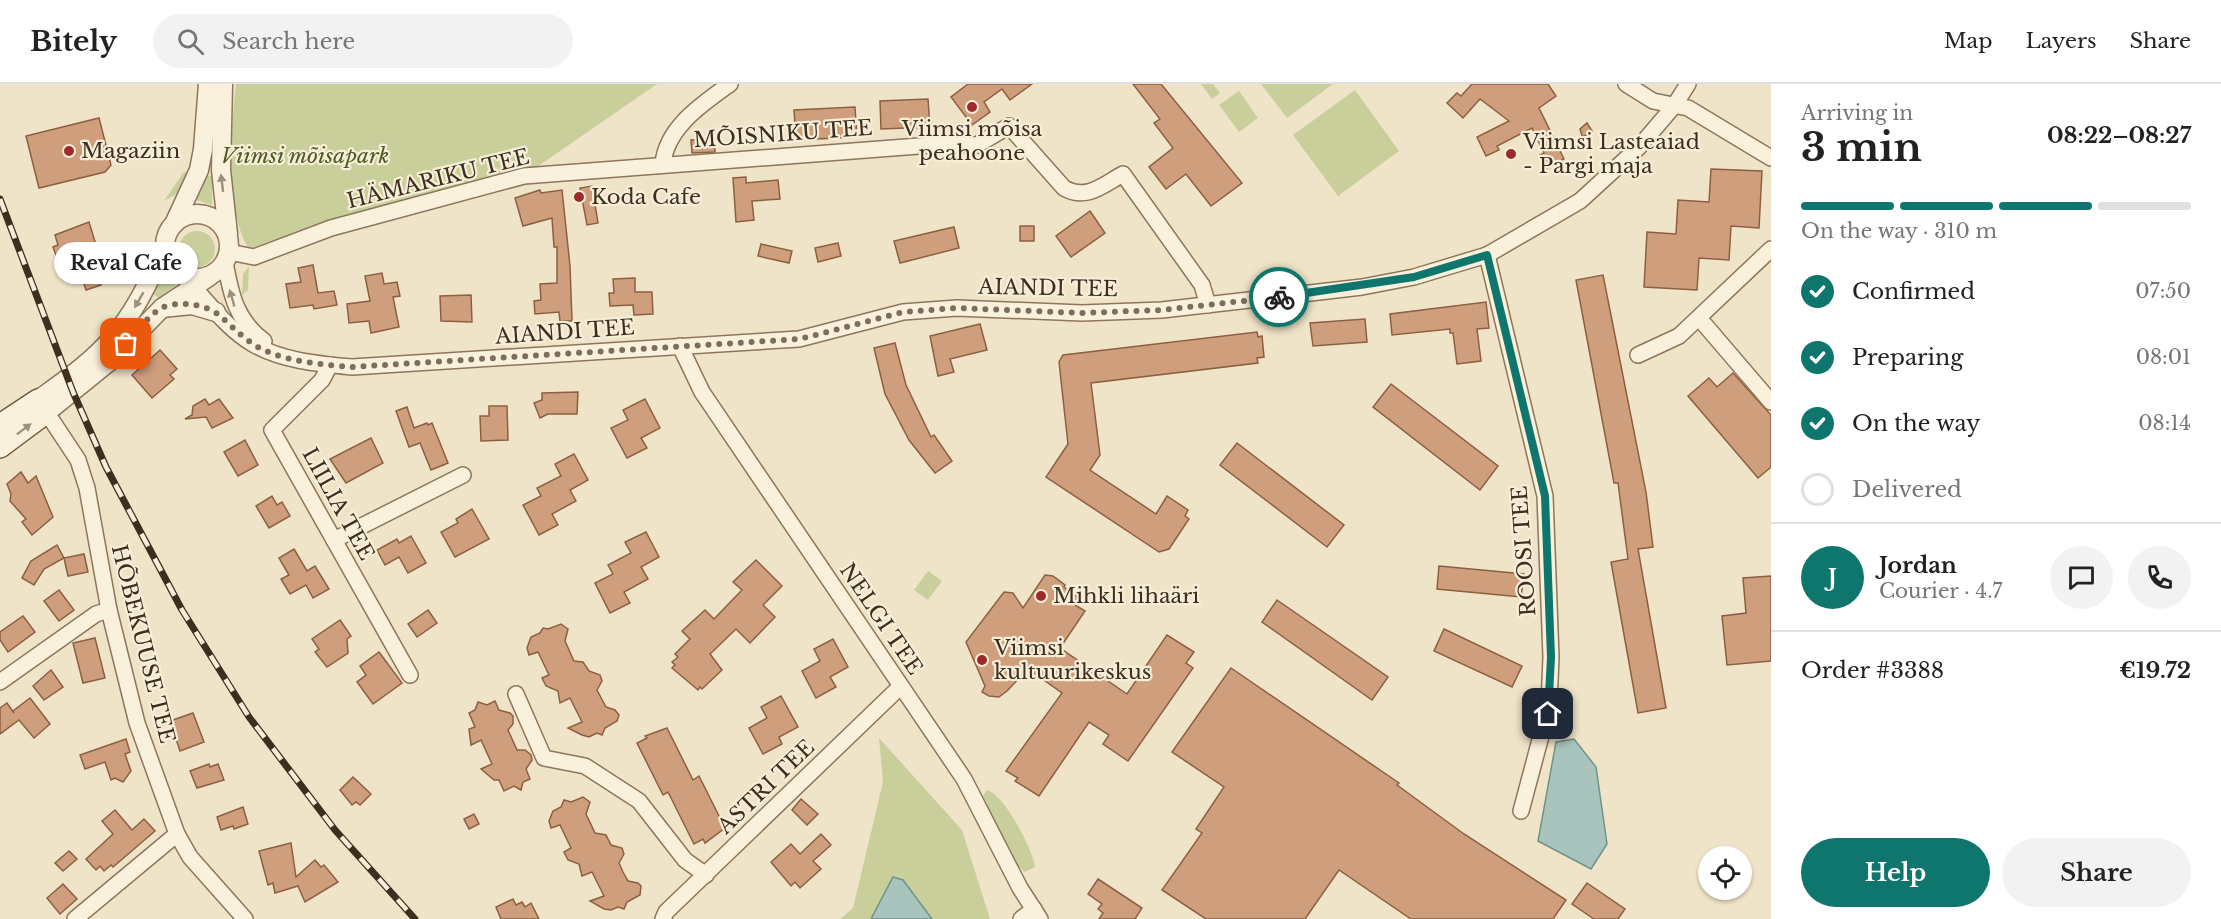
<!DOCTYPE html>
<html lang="en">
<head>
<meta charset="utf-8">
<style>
	:root { --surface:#fff; --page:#f2f2f2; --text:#222; --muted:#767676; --line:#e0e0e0; --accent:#0f766e }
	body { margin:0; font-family:"Libre Baskerville",serif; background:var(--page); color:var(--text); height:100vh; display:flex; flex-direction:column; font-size:22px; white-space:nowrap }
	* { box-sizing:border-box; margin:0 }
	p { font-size:20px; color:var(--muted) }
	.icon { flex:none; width:33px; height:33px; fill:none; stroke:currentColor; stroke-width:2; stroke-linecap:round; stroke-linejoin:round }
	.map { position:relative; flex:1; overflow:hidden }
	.drawer { display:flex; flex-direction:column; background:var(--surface); width:450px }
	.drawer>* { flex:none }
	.tools { position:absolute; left:1698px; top:762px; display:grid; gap:12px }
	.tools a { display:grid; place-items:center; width:54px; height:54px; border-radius:50%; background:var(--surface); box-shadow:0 2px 4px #0004; font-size:30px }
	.pin { position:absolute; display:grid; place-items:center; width:51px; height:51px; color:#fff; margin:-26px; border-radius:12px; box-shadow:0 3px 9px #0006 }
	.courier { position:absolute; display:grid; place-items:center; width:60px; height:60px; margin:-30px; border:4px solid #0f766e; border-radius:50%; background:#fff; color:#222; box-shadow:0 2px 8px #0007 }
	.bubble { position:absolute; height:42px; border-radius:21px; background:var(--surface); box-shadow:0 2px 4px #0004; font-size:20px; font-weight:700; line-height:42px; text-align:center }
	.summary em { font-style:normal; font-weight:700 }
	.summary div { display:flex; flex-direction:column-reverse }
	.summary { display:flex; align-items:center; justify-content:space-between; height:102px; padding:0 30px }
	h1 { font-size:39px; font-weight:700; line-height:45px }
	.bar { display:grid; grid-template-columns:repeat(4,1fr); gap:9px 6px; align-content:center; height:72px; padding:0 30px }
	.bar i { height:8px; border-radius:4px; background:var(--line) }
	.bar .current { background:var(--accent) }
	.bar p { grid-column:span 4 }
	.line { display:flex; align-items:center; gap:15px; padding:0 30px; border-top:2px solid var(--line) }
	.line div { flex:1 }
	.round { display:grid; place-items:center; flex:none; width:63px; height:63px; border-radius:32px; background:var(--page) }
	ol { padding:0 30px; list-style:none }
	li { display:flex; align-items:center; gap:18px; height:66px }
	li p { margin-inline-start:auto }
	li .icon { padding:6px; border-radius:50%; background:var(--accent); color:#fff; stroke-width:4 }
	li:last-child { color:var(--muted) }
	li i { width:33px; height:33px; border:3px solid var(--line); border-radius:50% }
	.primary-button { display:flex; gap:12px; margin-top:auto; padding:12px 30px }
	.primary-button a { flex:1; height:69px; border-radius:36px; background:var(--accent); color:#fff; font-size:24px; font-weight:700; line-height:69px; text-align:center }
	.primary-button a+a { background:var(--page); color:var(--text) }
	header { display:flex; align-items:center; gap:36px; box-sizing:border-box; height:84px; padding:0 30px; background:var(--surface); border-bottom:2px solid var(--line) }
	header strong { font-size:28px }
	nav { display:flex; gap:33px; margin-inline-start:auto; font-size:21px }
	.search { width:420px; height:54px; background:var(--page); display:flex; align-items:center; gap:15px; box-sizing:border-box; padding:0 21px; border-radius:33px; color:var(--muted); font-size:22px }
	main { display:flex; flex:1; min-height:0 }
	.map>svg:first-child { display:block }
</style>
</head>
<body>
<header>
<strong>Bitely</strong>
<div class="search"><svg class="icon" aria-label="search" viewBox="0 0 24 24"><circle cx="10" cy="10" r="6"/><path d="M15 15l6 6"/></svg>Search here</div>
<nav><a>Map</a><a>Layers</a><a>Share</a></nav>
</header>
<main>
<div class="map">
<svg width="1771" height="835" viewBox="0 0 1771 835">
	<rect width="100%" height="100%" fill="#f0e4c8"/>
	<g fill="#c9cf9b">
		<path d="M236,0H657L534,85L249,165C224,126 231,45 236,0Z"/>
		<path d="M1201,0H1213L1220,9L1212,15Z"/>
		<path d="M1261,0H1333L1287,34Z"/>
		<path d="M1355,6L1399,67L1338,112L1293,51Z"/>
		<path d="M1239,7L1258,34L1239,48L1219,21Z"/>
		<path d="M187,88L188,92L175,111L164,117L183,89Z"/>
		<path d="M206,92H212V121L196,116Z"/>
		<circle cx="197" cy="165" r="18"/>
		<path d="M249,182L248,206L242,211L243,190Z"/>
		<path d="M166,187L178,199L159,214L153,210Z"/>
		<path d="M928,487L942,497L928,516L914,506Z"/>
		<path d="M879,654L962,746L990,835H932L903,796L893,793L871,835H840L853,824L883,698Z"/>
		<path d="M987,706C1004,710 1033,766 1035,783L1025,788L1015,779L983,712Z"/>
	</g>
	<g fill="#a9c4bc" stroke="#6f938a" stroke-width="1.5">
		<path d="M1574,655L1596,683L1607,760L1591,785L1538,757L1556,658Z"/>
		<path d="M893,793L903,796L932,835H871Z"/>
	</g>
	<g fill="#cf9f7d" stroke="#8d5f41" stroke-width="1.5">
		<path d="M968,0H1032L1010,16L1002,5L984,18L990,28L972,41L951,13Z"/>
		<path d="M1133,0H1161L1242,99L1211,122L1186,90L1166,105L1149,83L1173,64L1154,39L1160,35Z"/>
		<path d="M1472,0H1548L1556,12L1539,24L1564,75L1547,84L1540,71L1544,69L1532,44L1497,62L1499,66L1486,72L1477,53L1509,37L1480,15L1463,34L1447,19L1457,9L1461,12Z"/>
		<path d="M928,15L930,43L881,45L880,17Z"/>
		<path d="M855,23L857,53L796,56L794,26Z"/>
		<path d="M99,34L111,81L105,88L39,104L26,52Z"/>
		<path d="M1587,39L1592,47L1589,51L1582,52L1580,45Z"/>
		<path d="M714,55L715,68L692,69L691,56Z"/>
		<path d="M1711,85L1762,87L1759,144L1731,142L1729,176L1699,174L1697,206L1644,203L1647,148L1676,150L1678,116L1709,118Z"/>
		<path d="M746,93V99L778,96L780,115L752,117L754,136L736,138L733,94Z"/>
		<path d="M592,102L598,139L587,141L580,104Z"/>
		<path d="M540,106L541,109L562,106L570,182L572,237H560L559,228L535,230L534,217L541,216L540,200L557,199V163H554L552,134L523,142L515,114Z"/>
		<path d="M1090,127L1105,149L1071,173L1056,152Z"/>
		<path d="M89,138L96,161L89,167L101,201L86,206L75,172L57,174L53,163L58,161L55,151Z"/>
		<rect x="1020" y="142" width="14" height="15"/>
		<path d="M954,143L959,164L900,179L894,157Z"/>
		<path d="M838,159L841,172L818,178L815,164Z"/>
		<path d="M761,160L792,167L789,179L758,172Z"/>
		<path d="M313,181L318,209L334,207L337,221L314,225L313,221L290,224L286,200L301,198L298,184Z"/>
		<path d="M382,189L384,200L397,198L400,212L393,213L399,243L371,249L369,237L349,239L347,220L370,217L365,192Z"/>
		<path d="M1603,191L1646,408L1653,463L1638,465L1666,624L1638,629L1611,478L1628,475L1618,399H1614L1576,196Z"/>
		<path d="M635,194V208H652L653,230L634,231L633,221L610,222L609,209H614L613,195Z"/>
		<path d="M471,211L472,238L441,237L440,212Z"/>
		<path d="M1486,218L1489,244L1477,245L1481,277L1457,280L1453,249H1450V245L1392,251L1390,230Z"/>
		<path d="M1365,235L1367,258L1313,262L1310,239Z"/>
		<path d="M980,240L987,266L950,275L954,288L938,292L930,252Z"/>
		<path d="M1257,248L1258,253L1262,252L1264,273L1257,274L1258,279L1091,299L1100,371L1090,386L1156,430L1167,412L1188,426L1185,432L1189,435L1169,465L1159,468L1046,393L1068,360L1059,278L1063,271Z"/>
		<path d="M895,259L906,301L931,353L934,351L952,377L935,389L909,356L885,310L874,264Z"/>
		<path d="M160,266L177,285L170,291L174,295L152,314L132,291Z"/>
		<path d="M1733,289L1771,331V383L1758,394L1688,312L1709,294L1717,303Z"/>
		<path d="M1391,300L1498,382L1480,406L1373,323Z"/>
		<path d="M578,308L577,330H548L540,334L534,319L542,316V309Z"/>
		<path d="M205,315L209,321L219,315L233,334L212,344L206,333L185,335L192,331L193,322Z"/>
		<path d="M645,315L660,344L641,354L647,364L627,374L611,344L628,336L623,326Z"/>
		<path d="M489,322H507L508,356L481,357L480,332H489Z"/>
		<path d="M407,323L414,344L427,339L428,341L432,339L448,379L431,386L420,359L409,363L396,327Z"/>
		<path d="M371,354L383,379L346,399L330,375Z"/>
		<path d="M245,356L258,381L238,392L224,368Z"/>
		<path d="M1237,359L1344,441L1327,463L1220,381Z"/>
		<path d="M574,370L588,396L570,406L576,417L552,430L558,441L539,451L523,421L541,412L537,404L561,392L555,380Z"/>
		<path d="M21,388L28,399L36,392L53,433L32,451L22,438L26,435L10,417L11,410L7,400Z"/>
		<path d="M272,412L277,421L282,418L290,432L269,444L256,422Z"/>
		<path d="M472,425L489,455L455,473L441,448L458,439L456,435Z"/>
		<path d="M646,448L659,473L641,483L648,495L624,508L630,519L610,529L595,499L613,490L608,481L631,469L625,458Z"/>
		<path d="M411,452L426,479L408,489L399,473L385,481L377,466L397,455L399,459Z"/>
		<path d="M57,461L64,474L44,485L34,501L22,494L31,477Z"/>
		<path d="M294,465L307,487L315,482L329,505L313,514L306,501L290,510L281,495L289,491L279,474Z"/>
		<path d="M84,470L88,488L68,492L64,474Z"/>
		<path d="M756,476L782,502L763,521L775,533L750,559L736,545L710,570L722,586L702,605L700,603L698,606L672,584L675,581L672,578L678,573L675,570L690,555L682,547L705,526L714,535L742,506L733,498Z"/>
		<path d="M1439,482L1524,490L1521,513L1437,505Z"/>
		<path d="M1045,491L1053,492L1065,501L1064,503L1080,515L1075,521L1085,527L1060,564L1127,610L1167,551L1194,568L1186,579L1193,584L1128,677L1103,660L1109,651L1089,638L1039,712L1015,697L1018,694L1006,687L1062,609L1028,585L1007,607L999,613L989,612L982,608L985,602L966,558L1004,508L1013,509L1023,524Z"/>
		<path d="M1771,492V577L1727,581L1722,532L1746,529L1743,494Z"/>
		<path d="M59,506L74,526L59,537L44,517Z"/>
		<path d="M1277,516L1388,593L1372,616L1262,538Z"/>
		<path d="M428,526L437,539L417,553L408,540Z"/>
		<path d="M23,532L35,548L8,568L0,556V548Z"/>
		<path d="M340,536L351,552L347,555L348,569L327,583L315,568L319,565L312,555Z"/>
		<path d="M561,540L568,545L565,557L574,577L583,578L589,587L600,591L602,597L597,606L606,623L615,626L619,631L617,637L605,644L602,651L597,649L589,653L582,651L568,644L582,638L570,614L560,619L558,607L546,602L542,594L549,591L538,568L529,571L527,564L531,553L540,549L543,544L548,545Z"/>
		<path d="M1444,545L1522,582L1512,603L1434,567Z"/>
		<path d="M95,554L105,594L83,599L73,559Z"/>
		<path d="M833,555L848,583L830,593L836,603L816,614L802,587L820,577L814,565Z"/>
		<path d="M379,568L402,599L373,620L357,598L366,591L360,582Z"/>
		<path d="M1231,584L1399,699L1397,701L1464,750L1566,816L1553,835H1411L1339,786L1305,835H1206L1162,806L1202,749L1196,745L1224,703L1172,668Z"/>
		<path d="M51,586L63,603L44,616L33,602Z"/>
		<path d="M781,612L798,643L779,653L782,660L763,670L749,644L767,634L761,623Z"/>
		<path d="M30,614L50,640L34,654L19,636L0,650V624L7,619L14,629L13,627Z"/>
		<path d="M495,617L499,626L510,629L513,632V640L508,646L517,666H525L531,671L532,676L526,685L530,695L523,698L521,706L514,702L504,707L499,696H494L481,685L492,680L481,656L471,661L469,645L475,643L469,629L475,626L478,618L487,621Z"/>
		<path d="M193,629L204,658L180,667L170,637Z"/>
		<path d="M667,644L693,696L699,692L725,744L705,759L703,755L694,760L668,708L663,711L637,659L647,654L645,652Z"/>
		<path d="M126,655L130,668L125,670L131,687L123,698L115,694L111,696L105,678L85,685L80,671Z"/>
		<path d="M209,680L210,683L218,680L224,696L197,704L190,687Z"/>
		<path d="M353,693L371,710L360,721L356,718L352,721L340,706Z"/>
		<path d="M583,713L590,718L586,730L595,749L606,751L611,761L622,764L624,770L619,779L623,788L628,797L638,799L641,802L640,811L627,818L624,825L618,823L611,826L604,825L590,817L604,812L592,788L582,792L579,780L568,776L564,768L571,764L560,741L551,744L549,737L553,727L561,723L564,716L571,718Z"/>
		<path d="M801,715L818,730L807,741L792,726Z"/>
		<path d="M243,723L248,740L234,745L233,742L221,746L217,733Z"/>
		<path d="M115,726L132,746L144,735L155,747L113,783L111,781L104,787L100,782L96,786L86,775L113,750L102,737Z"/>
		<path d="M474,730L479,740L469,745L464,735Z"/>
		<path d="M821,750L831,761L813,777L821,785L800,804L795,798L791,802L771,778L791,760L800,770Z"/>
		<path d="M291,759L296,793L315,776L321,783L324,781L338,798L305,818L298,802L275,809L273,799L268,801L259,767Z"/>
		<path d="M69,767L77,775L63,787L55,779Z"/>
		<path d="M1098,795L1142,824L1135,835H1099L1103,829L1098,825L1102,820L1088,810Z"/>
		<path d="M1587,799L1625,825L1618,835H1594L1572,820Z"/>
		<path d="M63,800L77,815L60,830L47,814Z"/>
		<path d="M513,815L516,821L522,818L525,823L531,819L539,835H501L496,823Z"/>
	</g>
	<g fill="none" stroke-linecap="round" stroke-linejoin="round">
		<g stroke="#8d765c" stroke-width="18">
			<g id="minor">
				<path d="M1626,0L1653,17L1688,24L1771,74"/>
				<path d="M663,80C666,44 702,20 730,0"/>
				<path d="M229,168L254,173L331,144L524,92L945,60L977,61L1009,42L1064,104C1086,117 1103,101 1123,90L1202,201L1208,221"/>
				<path d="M1487,171L1545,412L1551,573L1549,622L1521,727"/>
				<path d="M225,178C231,211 236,236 264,257"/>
				<path d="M180,189C204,212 224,243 253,260C282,277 319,280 352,283L799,255L903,228L957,224L1082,229L1162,226L1362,203L1414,193L1487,171L1580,117L1639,63L1674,22L1688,0"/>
				<path d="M1699,234L1771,318"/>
				<path d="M680,262L702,308L964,695L1020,804L1040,835"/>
				<path d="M1638,271L1679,252L1771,165"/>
				<path d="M330,281L322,296L272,346L410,591"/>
				<path d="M41,320L78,376L87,404L109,526L137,639L177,750L190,773L245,835"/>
				<path d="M334,456L463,391"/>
				<path d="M0,598L96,530L109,526"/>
				<path d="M516,610L544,674L585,682L639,717L685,776L706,791"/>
				<path d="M75,835L177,750"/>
				<path d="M663,835L666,828L901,602"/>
				<path d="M1021,835L1034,825"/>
			</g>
		</g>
		<g stroke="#8d765c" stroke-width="21">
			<g id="tertiary">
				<path d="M223,0L221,86L228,150"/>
				<circle cx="197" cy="162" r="32"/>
				<path d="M174,140L199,86L203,65L208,0"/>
				<path d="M162,224L192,221L216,228"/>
				<path d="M38,316C64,297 92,278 113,253C136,227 150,194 165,164"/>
				<path d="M47,328L110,277L162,224L210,192"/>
			</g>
		</g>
		<g stroke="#6f573f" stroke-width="24">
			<g id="secondary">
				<path d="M0,341L38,316"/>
				<path d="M0,363L47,328"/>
			</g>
		</g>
		<use href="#minor" stroke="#faf1dc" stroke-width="15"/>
		<use href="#tertiary" stroke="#faf1dc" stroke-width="18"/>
		<use href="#secondary" stroke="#faf1dc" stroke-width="21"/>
		<g stroke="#3d2e20" stroke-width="7">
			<path id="rail" d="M0,115L73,308L106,383L182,526L249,633L335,746L415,835"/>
		</g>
		<use href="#rail" stroke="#f7eed8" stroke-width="4.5" stroke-dasharray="14" stroke-linecap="butt"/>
	</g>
	<defs><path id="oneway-solid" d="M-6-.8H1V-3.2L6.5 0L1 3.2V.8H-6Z" transform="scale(1.5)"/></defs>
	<g fill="#9c907e">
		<use href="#oneway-solid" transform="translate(222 99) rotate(-97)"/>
		<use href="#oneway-solid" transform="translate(232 214) rotate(-106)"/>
		<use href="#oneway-solid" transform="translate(139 216) rotate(120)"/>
		<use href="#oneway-solid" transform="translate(24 345) rotate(-37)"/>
	</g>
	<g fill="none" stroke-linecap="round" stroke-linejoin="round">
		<path stroke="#7c6e5b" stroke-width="6" stroke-dasharray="0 10.8" d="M126,260C136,249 148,231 162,224C176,216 206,220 219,231C234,244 247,259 266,267C292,278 324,281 352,283L800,255L903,228L957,224L1082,229L1162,226L1279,213"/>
		<path stroke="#0f766e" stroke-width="8" d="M1279,213L1414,193L1487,171L1545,412L1551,573L1548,630"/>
	</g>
	<g fill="#9e2a2b" stroke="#f7eed8" stroke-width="2">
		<circle cx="972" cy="23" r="6"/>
		<circle cx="69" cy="67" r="6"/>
		<circle cx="1511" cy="70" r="6"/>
		<circle cx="579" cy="113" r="6"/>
		<circle cx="1041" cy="512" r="6"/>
		<circle cx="982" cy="576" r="6"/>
	</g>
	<g text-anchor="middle" stroke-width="4.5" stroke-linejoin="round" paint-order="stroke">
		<g font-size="21" fill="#3d2e20" stroke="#f7eed8" text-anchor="start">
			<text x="972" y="52" text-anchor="middle">Viimsi mõisa<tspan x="972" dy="24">peahoone</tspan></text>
			<text x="1523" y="65">Viimsi Lasteaiad<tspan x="1523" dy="24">- Pargi maja</tspan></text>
			<text x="81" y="74">Magaziin</text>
			<text x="591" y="120">Koda Cafe</text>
			<text x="1053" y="519">Mihkli lihaäri</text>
			<text x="994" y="571">Viimsi<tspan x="994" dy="24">kultuurikeskus</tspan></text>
		</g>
		<g font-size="21" fill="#3d2e20" stroke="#f7eed8">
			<text transform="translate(783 50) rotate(-4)" y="7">MÕISNIKU TEE</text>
			<text transform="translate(438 95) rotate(-14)" y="7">HÄMARIKU TEE</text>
			<text transform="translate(1048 204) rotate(1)" y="7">AIANDI TEE</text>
			<text transform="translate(565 248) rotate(-4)" y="7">AIANDI TEE</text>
			<text transform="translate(338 420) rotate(61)" y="7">LIILIA TEE</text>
			<text transform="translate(1524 467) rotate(-94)" y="7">ROOSI TEE</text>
			<text transform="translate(881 535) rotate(56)" y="7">NELGI TEE</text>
			<text transform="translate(143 560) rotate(76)" y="7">HÕBEKUUSE TEE</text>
			<text transform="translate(766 703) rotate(-44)" y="7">ASTRI TEE</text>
		</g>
		<g font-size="21" font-style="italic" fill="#4d5a26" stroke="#f7eed8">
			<text x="305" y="79">Viimsi mõisapark</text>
		</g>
	</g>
</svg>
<div class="tools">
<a><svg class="icon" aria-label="locate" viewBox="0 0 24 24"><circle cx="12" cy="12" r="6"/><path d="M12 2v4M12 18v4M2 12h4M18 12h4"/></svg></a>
</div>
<div class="pin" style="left:126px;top:260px;background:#ea580c"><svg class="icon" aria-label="bag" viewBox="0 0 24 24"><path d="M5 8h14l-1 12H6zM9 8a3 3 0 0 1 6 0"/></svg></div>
<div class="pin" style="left:1548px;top:630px;background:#1f2937"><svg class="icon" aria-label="home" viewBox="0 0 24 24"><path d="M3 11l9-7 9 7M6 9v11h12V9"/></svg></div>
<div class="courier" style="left:1279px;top:213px"><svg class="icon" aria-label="bike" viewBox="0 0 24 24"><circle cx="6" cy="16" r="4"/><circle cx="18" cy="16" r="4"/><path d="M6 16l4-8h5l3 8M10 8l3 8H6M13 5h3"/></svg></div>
<div class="bubble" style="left:54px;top:158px;width:144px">Reval Cafe</div>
</div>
<section class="drawer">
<div class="summary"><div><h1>3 min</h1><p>Arriving in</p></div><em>08:22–08:27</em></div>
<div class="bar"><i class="current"></i><i class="current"></i><i class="current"></i><i></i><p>On the way · 310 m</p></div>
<ol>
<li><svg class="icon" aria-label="check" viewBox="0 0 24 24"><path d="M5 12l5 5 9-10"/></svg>Confirmed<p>07:50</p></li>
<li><svg class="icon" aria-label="check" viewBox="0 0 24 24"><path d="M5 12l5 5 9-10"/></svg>Preparing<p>08:01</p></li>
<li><svg class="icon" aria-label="check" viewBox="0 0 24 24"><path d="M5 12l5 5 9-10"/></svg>On the way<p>08:14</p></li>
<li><i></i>Delivered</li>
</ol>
<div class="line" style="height:108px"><b class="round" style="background:var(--accent);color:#fff">J</b><div><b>Jordan</b><p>Courier · 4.7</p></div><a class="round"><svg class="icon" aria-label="chat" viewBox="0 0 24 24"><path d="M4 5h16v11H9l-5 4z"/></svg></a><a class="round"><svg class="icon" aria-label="phone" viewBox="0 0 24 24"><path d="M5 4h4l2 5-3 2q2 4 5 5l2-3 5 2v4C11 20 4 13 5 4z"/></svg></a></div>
<div class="line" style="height:78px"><div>Order #3388</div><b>€19.72</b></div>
<div class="primary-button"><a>Help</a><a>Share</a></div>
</section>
</main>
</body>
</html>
